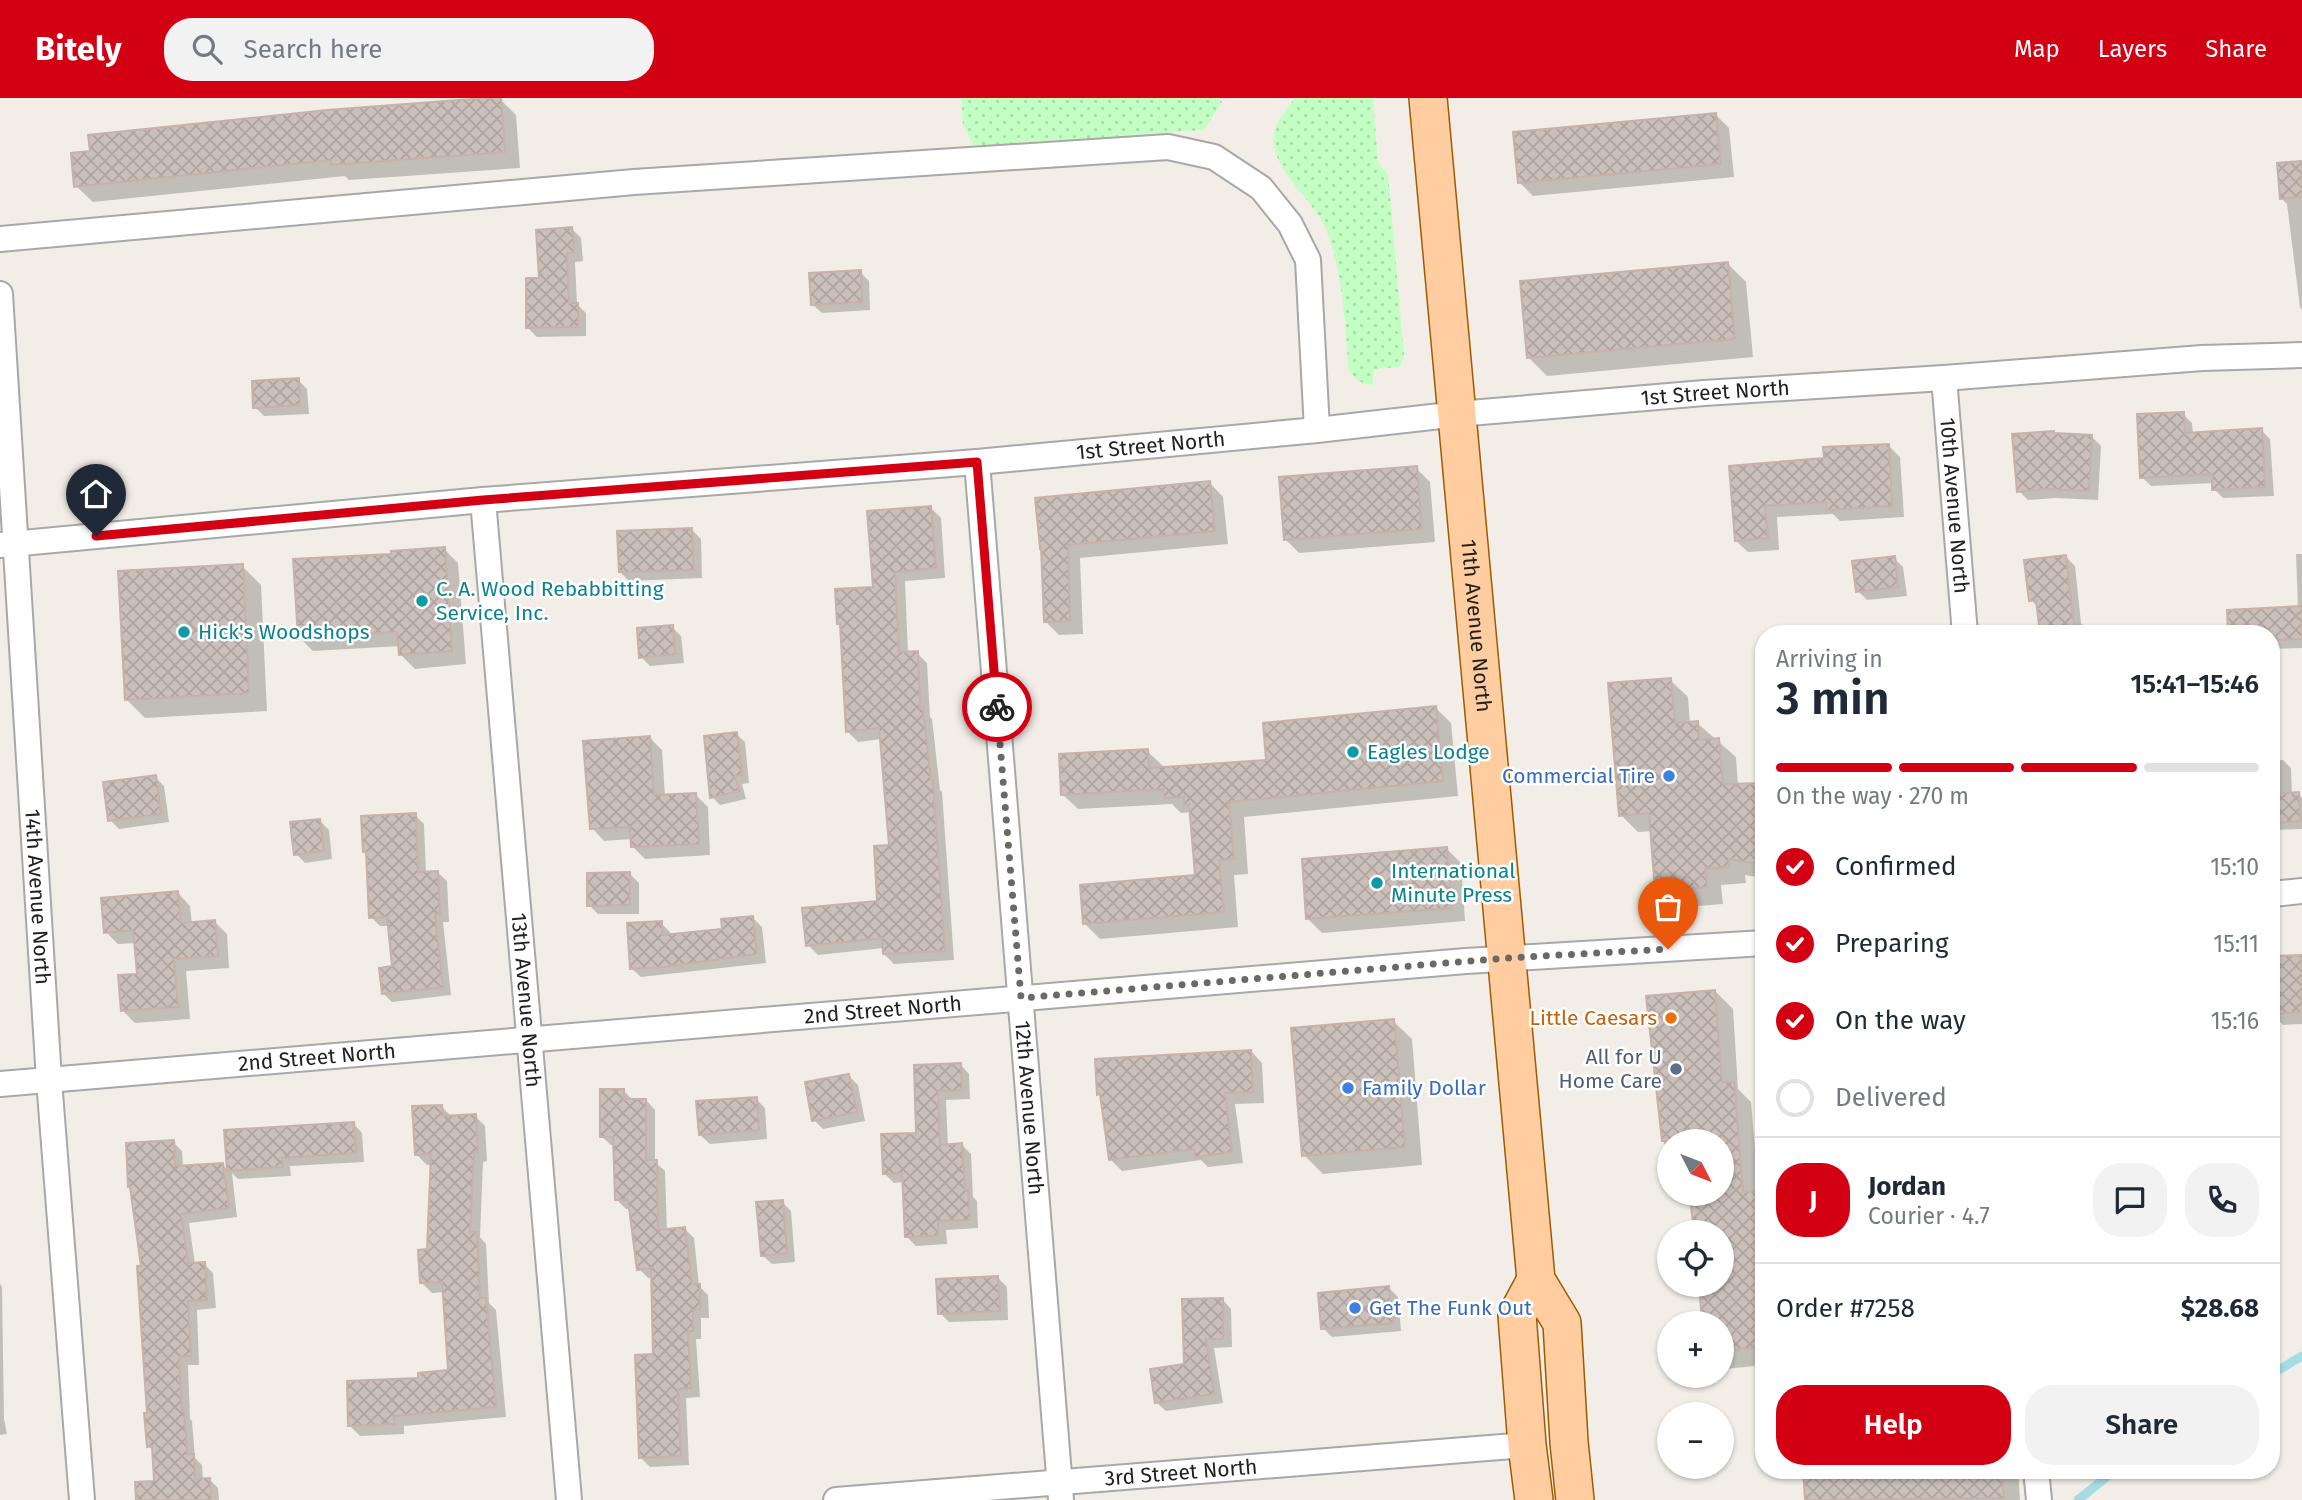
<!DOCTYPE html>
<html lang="en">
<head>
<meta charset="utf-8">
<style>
	:root { --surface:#fff; --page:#f2f2f3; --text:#1f2937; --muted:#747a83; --line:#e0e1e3; --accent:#d30014 }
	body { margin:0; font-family:"Fira Sans",sans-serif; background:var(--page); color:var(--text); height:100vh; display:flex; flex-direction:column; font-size:26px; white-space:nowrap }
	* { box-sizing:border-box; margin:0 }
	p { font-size:23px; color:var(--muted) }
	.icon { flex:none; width:38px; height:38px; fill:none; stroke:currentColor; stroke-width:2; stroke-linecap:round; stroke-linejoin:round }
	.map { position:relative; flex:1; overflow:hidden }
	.sheet { position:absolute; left:1755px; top:527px; width:525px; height:854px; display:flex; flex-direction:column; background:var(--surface); border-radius:28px; box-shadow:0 2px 5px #0004 }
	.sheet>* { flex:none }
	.needle { width:46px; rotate:132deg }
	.tools { position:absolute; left:1657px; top:1031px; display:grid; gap:14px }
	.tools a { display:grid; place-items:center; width:77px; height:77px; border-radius:50%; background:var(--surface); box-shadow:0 2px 5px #0004; font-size:35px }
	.pin { position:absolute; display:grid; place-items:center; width:60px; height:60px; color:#fff; margin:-72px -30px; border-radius:50% 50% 50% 0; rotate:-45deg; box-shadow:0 0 7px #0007 }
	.pin .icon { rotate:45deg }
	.courier { position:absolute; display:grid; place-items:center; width:70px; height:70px; margin:-35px; border:5px solid #d30014; border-radius:50%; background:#fff; color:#222; box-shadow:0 2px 9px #0007 }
	.overview em { font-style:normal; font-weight:600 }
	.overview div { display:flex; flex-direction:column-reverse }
	.overview { display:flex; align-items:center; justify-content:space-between; height:119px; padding:0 21px }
	h1 { font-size:46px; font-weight:600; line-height:52px }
	.bar { display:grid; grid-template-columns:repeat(4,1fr); gap:10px 7px; align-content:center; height:84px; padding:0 21px }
	.bar i { height:9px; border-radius:5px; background:var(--line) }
	.bar .active { background:var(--accent) }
	.bar p { grid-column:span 4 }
	.line { display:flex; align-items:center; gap:18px; padding:0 21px; border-top:2px solid var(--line) }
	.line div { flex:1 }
	.round { display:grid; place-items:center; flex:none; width:74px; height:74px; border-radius:28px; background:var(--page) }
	ol { padding:0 21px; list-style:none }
	li { display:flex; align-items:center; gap:21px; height:77px }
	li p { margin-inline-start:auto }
	li .icon { padding:7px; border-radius:50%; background:var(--accent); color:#fff; stroke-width:4 }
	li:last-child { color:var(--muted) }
	li i { width:38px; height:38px; border:4px solid var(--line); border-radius:50% }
	.button { display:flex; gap:14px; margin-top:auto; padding:14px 21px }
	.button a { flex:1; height:80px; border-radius:28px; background:var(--accent); color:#fff; font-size:28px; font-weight:600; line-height:80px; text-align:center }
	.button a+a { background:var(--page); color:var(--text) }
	header { display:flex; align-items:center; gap:42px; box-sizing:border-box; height:98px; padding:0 35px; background:var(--accent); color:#fff }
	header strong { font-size:33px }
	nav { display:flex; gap:38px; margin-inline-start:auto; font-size:24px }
	.search { width:490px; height:63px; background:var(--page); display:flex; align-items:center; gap:18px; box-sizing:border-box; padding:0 24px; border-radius:28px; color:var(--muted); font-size:26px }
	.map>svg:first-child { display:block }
</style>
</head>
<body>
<header>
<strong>Bitely</strong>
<div class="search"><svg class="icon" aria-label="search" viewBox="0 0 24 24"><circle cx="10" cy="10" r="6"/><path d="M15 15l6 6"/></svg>Search here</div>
<nav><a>Map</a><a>Layers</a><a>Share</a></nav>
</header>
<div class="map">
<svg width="2302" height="1402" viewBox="0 0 2302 1402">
	<defs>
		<pattern id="park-dots" width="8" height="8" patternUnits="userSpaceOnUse" patternTransform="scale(1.75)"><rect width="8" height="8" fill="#c3ffc2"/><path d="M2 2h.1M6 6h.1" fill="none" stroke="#a7daa6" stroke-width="1.8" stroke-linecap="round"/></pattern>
		<pattern id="building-cross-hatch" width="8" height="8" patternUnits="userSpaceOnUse" patternTransform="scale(1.75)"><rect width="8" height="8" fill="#cbbfba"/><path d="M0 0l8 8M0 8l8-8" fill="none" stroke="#aea4a0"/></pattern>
	</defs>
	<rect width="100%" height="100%" fill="#f2eee7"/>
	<g fill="url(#park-dots)">
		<path d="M961,0H1217L1222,4L1204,32L974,48L963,27Z"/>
		<path d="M1295,0H1373L1378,65L1388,76L1404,258L1400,269L1373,271V287C1361,286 1356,282 1349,272C1344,225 1344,173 1325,129C1312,101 1280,79 1274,48C1270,29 1285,14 1295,0Z"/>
	</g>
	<g fill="#0003">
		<path d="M500,1L516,17L520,70L349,82L345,78L93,104L76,88Z"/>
		<path d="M1715,16L1729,30L1734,79L1533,98L1519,84Z"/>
		<path d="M2302,65V212L2300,209L2287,106L2281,100Z"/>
		<path d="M572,131L581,140L583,163L575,164L577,206L586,215V238L537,239L528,230L541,182Z"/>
		<path d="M1728,166L1746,184L1753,259L1547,278L1529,260Z"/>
		<path d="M860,174L869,183L870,212L822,215L812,206Z"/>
		<path d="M298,282L307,291L309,316L264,318L255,309Z"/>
		<path d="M2183,316L2192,325L2193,336L2261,332L2270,341L2274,398L2223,400L2214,391V385L2151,388L2142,379Z"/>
		<path d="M2056,337L2092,339L2101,348L2098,402L2055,400L2028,402L2019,393Z"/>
		<path d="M1888,347L1900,359L1904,419L1840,423L1833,416L1777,419L1779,452L1748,454L1736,443L1730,370L1826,362Z"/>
		<path d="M1416,370L1430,384L1435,444L1299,455L1285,441Z"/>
		<path d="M1210,385L1223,399L1228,446L1080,460L1083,536L1059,537L1045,523L1043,451Z"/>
		<path d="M931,410L941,420L945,480L905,483L908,556L917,555L927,565L930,619L932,621L940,692L942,694L954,862L894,866L884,856V850L818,857L808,847L879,804L891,749L881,641L858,644L848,634L842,529L838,525L875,491Z"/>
		<path d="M692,432L701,441L702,480L629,483L620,474Z"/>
		<path d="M444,451L458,465L466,566L415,571L401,557L400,548L313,553L299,539L393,457Z"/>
		<path d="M2296,456H2302V550L2272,551V536L2298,510Z"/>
		<path d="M2066,459L2075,468L2081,525L2089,536H2042L2039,510L2031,502Z"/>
		<path d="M1894,460L1903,469L1907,498L1867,502L1858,493Z"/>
		<path d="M242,468L261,487L267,613L145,620L126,601Z"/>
		<path d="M672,529L681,538L684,565L650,568L641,559Z"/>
		<path d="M1670,582L1688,599L1690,626L1697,625L1736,659L1738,688L1764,687V780L1745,777L1746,785L1721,787L1723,806L1674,810L1657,793L1652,733L1638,734L1621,717Z"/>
		<path d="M1436,610L1451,625L1458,698L1244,719L1248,776L1234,777L1238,829L1100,841L1085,826L1197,779L1192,714L1181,715L1172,706L1078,711L1062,696L1147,653L1163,668V671L1268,663Z"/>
		<path d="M736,636L745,644L749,685L742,686L746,701L720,707L712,699Z"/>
		<path d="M650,640L662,652L665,698L696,697L708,709L710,757L645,761L633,749L632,741L604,743L592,730Z"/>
		<path d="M2283,662L2291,670L2292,697L2298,696L2302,700V731L2272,732V663Z"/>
		<path d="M155,679L164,688L169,724L119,731L110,722Z"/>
		<path d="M415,717L424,726L426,775L437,774L447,783L449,824H443L451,897L392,904L383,895L394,870L389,828H380L371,819L368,757L364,753Z"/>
		<path d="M320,723L329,732L332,761L305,765L296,756Z"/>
		<path d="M1447,751L1461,765L1465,823L1322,835L1308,821Z"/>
		<path d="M630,776L639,785V816H598L589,807Z"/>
		<path d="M178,795L190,808L192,826L214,823L227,836L229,870L186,873L190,921L135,925L123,913L139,877L136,845L118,846L106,834Z"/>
		<path d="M753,820L762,829L766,865L641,879L631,870L661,825L670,834V838L724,833Z"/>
		<path d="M2302,858V926L2283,927L2272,915V860Z"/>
		<path d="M1715,893L1733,911L1738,991L1751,1004L1759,1098L1764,1103V1267L1725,1271L1722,1269V1225H1704L1722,1186V1134H1695L1693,1106L1687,1107L1676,1096H1722V1043H1670L1669,1089L1648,899Z"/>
		<path d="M1393,923L1412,941L1422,1067L1323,1076L1304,1057Z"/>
		<path d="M1251,953L1262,965L1264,1005L1235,1006L1243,1065L1208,1069L1201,1062L1122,1073L1110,1061L1102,1000L1098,996Z"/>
		<path d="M960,966L969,976L970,1001L946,1002L948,1048L962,1047L971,1056L973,1099L977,1103L978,1130L946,1132L947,1146L916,1148L907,1139L904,1084L894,1085L885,1076L918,1036L916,969Z"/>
		<path d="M849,978L858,987L865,1023L823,1031L814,1022Z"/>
		<path d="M623,992L633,1002H646L655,1012V1064L665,1073L667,1133L684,1130L694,1140L699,1188L708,1197L709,1220H701V1241H696L700,1299L686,1300L689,1367L650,1369L641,1360L655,1258L653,1180H648L639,1171L631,1111H626L616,1101L615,1047H611L601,1038Z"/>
		<path d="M756,1001L765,1010L767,1041L710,1046L700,1037Z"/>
		<path d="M442,1009L452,1019L475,1018L485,1028L487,1063L483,1064L480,1139L486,1146L489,1205L496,1212L506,1319L404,1328V1336L360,1338L350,1328L420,1282L450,1274L444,1194L432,1195L421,1184L428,1153L432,1067H427L416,1056Z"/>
		<path d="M353,1025L362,1035L364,1064L290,1068L291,1078L238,1081L232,1075L237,1119L189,1125L195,1166H204L213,1175L216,1210L197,1212L199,1267H188L190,1321L192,1323L195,1360L202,1367L203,1382L209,1381L218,1390L219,1402H156L154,1353L148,1348L143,1169L173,1044L182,1053L183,1069L223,1067L229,1074L226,1034Z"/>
		<path d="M782,1104L791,1113L795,1164L772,1166L762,1157Z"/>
		<path d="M998,1180L1007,1189L1008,1222L949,1224L940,1215Z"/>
		<path d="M0,1186L2,1189L4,1321L7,1336L0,1337Z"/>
		<path d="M1389,1190L1398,1199L1401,1233L1332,1239L1323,1230Z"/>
		<path d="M1222,1201L1231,1211L1232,1249L1214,1250L1223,1305L1166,1313L1156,1304L1186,1267Z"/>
		<path d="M1805,1372H2018L2020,1402H1807Z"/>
	</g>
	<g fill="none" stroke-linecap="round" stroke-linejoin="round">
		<g stroke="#a4dce4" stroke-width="9">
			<path d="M2272,1276L2302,1258"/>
			<path d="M2078,1402L2115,1372"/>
		</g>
	</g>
	<g fill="url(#building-cross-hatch)" stroke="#c6b2a8" stroke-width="2">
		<path d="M485,0H501L505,54L331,67V62L74,89L71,55L90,53L88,37L327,12Z"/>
		<path d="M1716,15L1721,66L1518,85L1513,34Z"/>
		<path d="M2302,63V99L2280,101L2277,65Z"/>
		<path d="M572,129L574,154L567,155L569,205H578V229L526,230V180H539L536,132Z"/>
		<path d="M1728,164L1735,241L1527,260L1520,183Z"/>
		<path d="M861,172L862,204L811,207L809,175Z"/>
		<path d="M299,280L300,307L253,310L252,283Z"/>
		<path d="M2184,314L2185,335L2262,330L2265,389L2212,392V376L2140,380L2137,316Z"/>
		<path d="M2054,333V335L2092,337L2089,393L2045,391L2017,394L2012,336Z"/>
		<path d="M1889,346L1892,408L1827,412L1826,404L1765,408L1768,440L1735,443L1729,368L1824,360L1823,349Z"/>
		<path d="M1417,368L1422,431L1284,442L1279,379Z"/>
		<path d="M1210,383L1215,433L1068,447L1070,523L1044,524L1041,449L1040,450L1035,400Z"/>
		<path d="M931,408L936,470L895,474L899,554L918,553L920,610L923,609L931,682H933L945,853L883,856L882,840L806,848L802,810L877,803L874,748L889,747L879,630L846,634L840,526H837L835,491L873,489L867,413Z"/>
		<path d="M692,430L694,472L619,474L617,433Z"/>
		<path d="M445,449L452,553L399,557L397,534L298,539L293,461L391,456V453Z"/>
		<path d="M2066,457L2075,536H2040L2036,502L2029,503L2024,462Z"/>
		<path d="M1895,458L1898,489L1856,494L1852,463Z"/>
		<path d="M243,466L249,595L125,602L118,473Z"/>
		<path d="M2302,508V541L2272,542V536H2228L2227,512Z"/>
		<path d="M673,527L675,556L639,560L637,530Z"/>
		<path d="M1671,580L1675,625L1698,623L1699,642L1719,640L1723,686L1764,685V767L1729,761V769L1705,771L1707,789L1655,794L1649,715L1619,718L1608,585Z"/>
		<path d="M1436,608L1443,683L1229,704L1234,761L1219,762L1224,814L1083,826L1080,787L1195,777L1189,706L1184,707V699L1164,700L1163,691L1061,697L1059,656L1148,651L1149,670L1266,662L1263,625Z"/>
		<path d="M737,634L742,677L735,678L739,693L710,700L704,638Z"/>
		<path d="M650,638L654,697L696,695L699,746L631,749L630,729L590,731L583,643Z"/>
		<path d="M156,677L161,716L108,723L103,684Z"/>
		<path d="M2299,694L2301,723L2272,725V696Z"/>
		<path d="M416,715L418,774L438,773L440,816H435L443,889L382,896L379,870L392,868L387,819L369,820L366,754H363L361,718Z"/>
		<path d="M320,721L324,753L294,757L290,724Z"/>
		<path d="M1447,749L1452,810L1306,821L1302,761Z"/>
		<path d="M630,774V807L587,808V775Z"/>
		<path d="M178,793L181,825L215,822L218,858L174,861L178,909L121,913L118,877L137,876L133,832L104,835L101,800Z"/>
		<path d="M753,818L757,856L664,869L630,871L627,825L662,823V837L722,831L721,821Z"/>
		<path d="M2302,857V914L2272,916V858Z"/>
		<path d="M1715,892L1722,984H1734L1743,1094L1757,1093L1764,1169V1248L1722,1253V1225H1702L1699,1186H1722V1134H1694L1690,1099L1722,1096V1043H1662L1646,898Z"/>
		<path d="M1394,921L1405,1049L1302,1058L1291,930Z"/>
		<path d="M1251,952L1253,994L1225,995L1232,1054L1195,1059L1194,1051L1109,1062L1100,996L1097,997L1095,961Z"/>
		<path d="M961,965L962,992L938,993L940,1047L962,1045L965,1092H968L970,1122L938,1123V1138L905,1139L902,1075L883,1076L881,1036L916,1035L914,967Z"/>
		<path d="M849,976L857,1014L812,1023L805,984Z"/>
		<path d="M600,991H624V1001H646V1062H657L658,1132L685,1129L692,1186H700V1211L693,1212V1233H688L691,1290L678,1291L681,1358L639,1360L635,1257L653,1256L651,1170L637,1172L628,1102H615L613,1039H600Z"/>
		<path d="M757,999L759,1032L699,1037L696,1003Z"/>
		<path d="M442,1007L443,1018L476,1016L478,1054H474L470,1134H477L480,1200H486L496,1309L394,1318L395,1326L348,1328L347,1283L418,1280V1275L448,1272L442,1184L420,1185L418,1152L427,1151L431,1056L415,1057L412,1008Z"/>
		<path d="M354,1024L356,1055L282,1060L283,1069L227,1073L224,1032Z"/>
		<path d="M174,1042L175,1068L223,1065L229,1110L181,1116L188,1165L205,1164L207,1202L188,1203L191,1258L179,1259L182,1312H184L187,1356H194L195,1381L210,1380L211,1402H136L135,1384L154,1383L152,1348L147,1349L144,1315H147L137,1168H141L130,1089H128L126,1045Z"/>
		<path d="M783,1102L787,1155L761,1158L756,1104Z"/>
		<path d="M998,1178L1000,1213L938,1216L936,1181Z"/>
		<path d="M1389,1188L1393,1225L1321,1231L1318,1195Z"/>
		<path d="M1223,1200V1241H1206L1214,1296L1155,1305L1150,1271L1184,1266L1182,1201Z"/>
		<path d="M1803,1372H2002L2004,1400L1805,1402Z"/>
	</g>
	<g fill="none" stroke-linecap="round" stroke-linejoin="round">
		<g stroke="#a8a8a8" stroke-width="28">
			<g id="minor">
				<path d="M0,141L634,84L1168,49L1214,59L1261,90L1290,126L1308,162L1317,332"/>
				<path id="s1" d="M0,196L49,982L82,1402"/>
				<path id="s2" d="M1944,280L1965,536"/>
				<path id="s3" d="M977,364L1061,1402"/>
				<path id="s4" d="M483,402L569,1402"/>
				<path id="s5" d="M0,447L483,402L977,364L1317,332L1458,316L1704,295L1944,280L2202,260L2302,257"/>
				<path d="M2272,796L2302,793"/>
				<path id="s6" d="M0,986L1466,863L1764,845"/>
				<path d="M2036,1372L2039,1402"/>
				<path id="s7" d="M836,1402L1527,1347"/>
			</g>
		</g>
		<g stroke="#9f5b00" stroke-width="40">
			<g id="primary">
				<path id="s8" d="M1428,0L1536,1182L1562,1225L1569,1344L1575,1402"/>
				<path d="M1534,1402L1527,1347L1517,1217L1536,1182"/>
			</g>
		</g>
		<use href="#minor" stroke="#fff" stroke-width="24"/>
		<use href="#primary" stroke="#ffcda0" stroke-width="37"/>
	</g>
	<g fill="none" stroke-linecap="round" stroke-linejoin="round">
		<path stroke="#6a6966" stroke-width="7" stroke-dasharray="0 12.6" d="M997,609L1021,900L1507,860L1668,851"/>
		<path stroke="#d30014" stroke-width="9" d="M96,438L483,402L977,364L997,609"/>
	</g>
	<g fill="#0f9aa8" stroke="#fff" stroke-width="2.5">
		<circle cx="422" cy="503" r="7"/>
		<circle cx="184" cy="534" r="7"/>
		<circle cx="1353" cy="654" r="7"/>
		<circle cx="1377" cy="785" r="7"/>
	</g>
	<g fill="#3f7fe0" stroke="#fff" stroke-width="2.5">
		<circle cx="1669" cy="678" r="7"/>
		<circle cx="1348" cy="990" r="7"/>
		<circle cx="1355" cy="1210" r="7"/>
	</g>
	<circle fill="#e8710a" stroke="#fff" stroke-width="2.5" cx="1671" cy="920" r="7"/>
	<circle fill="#5c6f8a" stroke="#fff" stroke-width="2.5" cx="1676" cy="971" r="7"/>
	<g text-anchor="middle" stroke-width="5" stroke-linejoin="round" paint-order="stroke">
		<g font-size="21" fill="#212121" stroke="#fff">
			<text dy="7" stroke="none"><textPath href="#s5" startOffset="1722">1st Street North</textPath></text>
			<text dy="7" stroke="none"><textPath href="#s5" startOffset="1155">1st Street North</textPath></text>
			<text dy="7" stroke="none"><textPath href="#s2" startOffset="128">10th Avenue North</textPath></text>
			<text dy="7" stroke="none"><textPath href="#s8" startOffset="530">11th Avenue North</textPath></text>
			<text dy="7" stroke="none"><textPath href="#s1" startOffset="604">14th Avenue North</textPath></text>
			<text dy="7" stroke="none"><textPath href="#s4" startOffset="502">13th Avenue North</textPath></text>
			<text dy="7" stroke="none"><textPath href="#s6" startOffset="886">2nd Street North</textPath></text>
			<text dy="7" stroke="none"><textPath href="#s6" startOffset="318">2nd Street North</textPath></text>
			<text dy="7" stroke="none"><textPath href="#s3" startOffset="648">12th Avenue North</textPath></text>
			<text dy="7" stroke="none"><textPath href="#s7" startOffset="346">3rd Street North</textPath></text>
		</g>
		<g font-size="21" fill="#0d838f" stroke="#fff" text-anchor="start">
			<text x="436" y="498">C. A. Wood Rebabbitting<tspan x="436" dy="24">Service, Inc.</tspan></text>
			<text x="198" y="541">Hick's Woodshops</text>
			<text x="1367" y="661">Eagles Lodge</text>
			<text x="1391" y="780">International<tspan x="1391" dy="24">Minute Press</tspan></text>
		</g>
		<g font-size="21" fill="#366cbe" stroke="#fff" text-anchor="start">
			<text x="1655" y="685" text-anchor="end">Commercial Tire</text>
			<text x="1362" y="997">Family Dollar</text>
			<text x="1369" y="1217">Get The Funk Out</text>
		</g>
		<g font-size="21" fill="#c56008" stroke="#fff" text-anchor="end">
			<text x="1657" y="927">Little Caesars</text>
		</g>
		<g font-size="21" fill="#4e5e75" stroke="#fff" text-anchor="end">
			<text x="1662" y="966">All for U<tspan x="1662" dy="24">Home Care</tspan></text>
		</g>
	</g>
</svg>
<div class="tools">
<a><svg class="needle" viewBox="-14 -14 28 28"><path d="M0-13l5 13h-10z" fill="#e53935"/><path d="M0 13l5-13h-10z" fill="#747a83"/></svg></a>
<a><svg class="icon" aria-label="locate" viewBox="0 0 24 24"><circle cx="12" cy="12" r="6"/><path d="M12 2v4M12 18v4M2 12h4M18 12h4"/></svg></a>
<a>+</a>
<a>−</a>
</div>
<div class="pin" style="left:1668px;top:851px;background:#ea580c"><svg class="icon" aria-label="bag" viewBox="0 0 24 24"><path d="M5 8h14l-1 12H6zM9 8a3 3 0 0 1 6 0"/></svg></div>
<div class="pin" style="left:96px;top:438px;background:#1f2937"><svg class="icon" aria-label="home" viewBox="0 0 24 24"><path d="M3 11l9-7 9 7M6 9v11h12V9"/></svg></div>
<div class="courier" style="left:997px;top:609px"><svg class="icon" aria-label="bike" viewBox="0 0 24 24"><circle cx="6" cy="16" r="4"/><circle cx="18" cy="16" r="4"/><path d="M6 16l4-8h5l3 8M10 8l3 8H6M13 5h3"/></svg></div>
<section class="sheet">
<div class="overview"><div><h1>3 min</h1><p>Arriving in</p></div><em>15:41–15:46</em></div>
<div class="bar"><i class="active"></i><i class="active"></i><i class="active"></i><i></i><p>On the way · 270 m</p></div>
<ol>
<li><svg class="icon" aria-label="check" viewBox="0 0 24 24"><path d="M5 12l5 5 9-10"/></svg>Confirmed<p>15:10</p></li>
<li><svg class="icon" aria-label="check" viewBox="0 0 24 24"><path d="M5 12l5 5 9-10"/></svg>Preparing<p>15:11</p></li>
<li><svg class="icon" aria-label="check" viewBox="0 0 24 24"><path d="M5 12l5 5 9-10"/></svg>On the way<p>15:16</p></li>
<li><i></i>Delivered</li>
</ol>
<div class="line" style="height:126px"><b class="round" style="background:var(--accent);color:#fff">J</b><div><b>Jordan</b><p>Courier · 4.7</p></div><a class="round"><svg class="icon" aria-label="chat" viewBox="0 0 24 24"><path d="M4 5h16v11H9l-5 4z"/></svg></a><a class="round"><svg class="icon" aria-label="phone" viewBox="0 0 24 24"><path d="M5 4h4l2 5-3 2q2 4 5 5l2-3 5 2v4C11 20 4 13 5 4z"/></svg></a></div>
<div class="line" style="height:91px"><div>Order #7258</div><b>$28.68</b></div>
<div class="button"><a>Help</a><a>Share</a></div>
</section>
</div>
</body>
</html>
